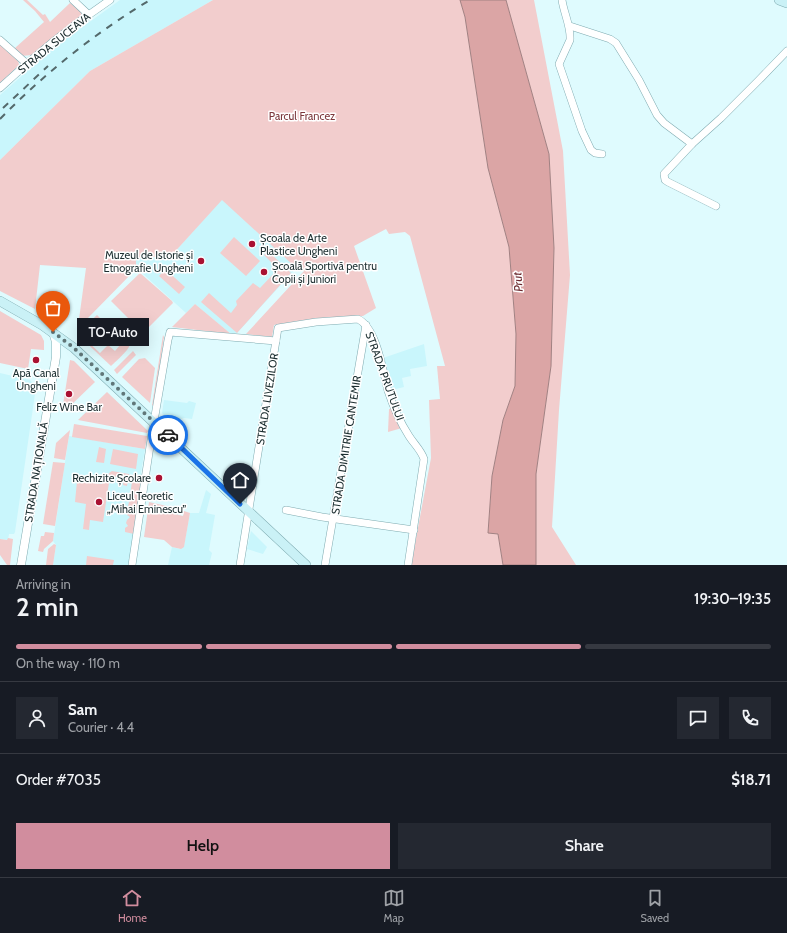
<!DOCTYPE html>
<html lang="en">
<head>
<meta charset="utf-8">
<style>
	:root { --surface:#171b24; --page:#242831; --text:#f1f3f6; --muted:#9ea1a6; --line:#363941; --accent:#d18d9e }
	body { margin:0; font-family:Cabin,sans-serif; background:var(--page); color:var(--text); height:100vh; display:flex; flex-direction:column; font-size:15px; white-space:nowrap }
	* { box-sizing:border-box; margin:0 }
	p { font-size:13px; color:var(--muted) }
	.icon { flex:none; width:22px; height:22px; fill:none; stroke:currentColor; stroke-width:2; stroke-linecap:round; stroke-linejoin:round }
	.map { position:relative; height:565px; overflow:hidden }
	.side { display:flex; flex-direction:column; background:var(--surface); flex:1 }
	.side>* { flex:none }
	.pin { position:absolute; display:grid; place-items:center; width:34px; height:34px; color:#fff; margin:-41px -17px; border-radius:50% 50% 50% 0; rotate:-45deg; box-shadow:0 0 4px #0007 }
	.pin .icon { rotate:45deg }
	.courier { position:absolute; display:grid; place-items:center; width:40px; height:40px; margin:-20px; border:3px solid #1a73e8; border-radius:50%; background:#fff; color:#222; box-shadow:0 1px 5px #0007 }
	.bubble { position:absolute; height:28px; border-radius:0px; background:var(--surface); box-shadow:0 4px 16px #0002; font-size:13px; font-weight:600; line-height:28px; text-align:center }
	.head em { font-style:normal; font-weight:600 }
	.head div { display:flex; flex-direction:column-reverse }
	.head { display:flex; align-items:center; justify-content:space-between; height:68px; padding:0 16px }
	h1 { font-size:26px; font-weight:600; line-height:30px }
	.bar { display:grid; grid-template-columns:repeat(4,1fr); gap:6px 4px; align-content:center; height:48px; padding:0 16px }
	.bar i { height:5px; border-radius:3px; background:var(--line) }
	.bar .selected { background:var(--accent) }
	.bar p { grid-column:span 4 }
	.line { display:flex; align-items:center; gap:10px; padding:0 16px; border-top:1px solid var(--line) }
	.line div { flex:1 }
	.round { display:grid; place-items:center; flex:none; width:42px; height:42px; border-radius:0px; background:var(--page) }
	.cta { display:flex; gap:8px; margin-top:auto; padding:8px 16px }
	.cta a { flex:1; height:46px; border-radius:0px; background:var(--accent); color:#111; font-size:16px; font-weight:600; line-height:46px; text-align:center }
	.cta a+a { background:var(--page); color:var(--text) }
	.tabs { display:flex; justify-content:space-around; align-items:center; height:56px; border-top:1px solid var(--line); background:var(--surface); font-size:11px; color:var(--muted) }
	.tabs a { display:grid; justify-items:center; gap:2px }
	.tabs .selected { color:var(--accent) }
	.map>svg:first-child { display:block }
</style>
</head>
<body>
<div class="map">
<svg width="787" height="565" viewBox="0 0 787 565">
	<rect width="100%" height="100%" fill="#dffbfe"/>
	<g fill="#c9f6fc">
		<path d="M120,0H213L90,71L0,160V95L55,47Z"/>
		<path d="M222,199L293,265H299L237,333L231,334L195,304L186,313L142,273L136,269V258L171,256Z"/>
		<path d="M424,344L427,366L410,369L411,376L402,378L404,387L392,390L383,358Z"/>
		<path d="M0,373L30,380L36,387L15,532L14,534H9L8,540L0,539Z"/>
		<path d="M164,400L187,403L189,401L196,403L192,419L184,418L172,422L162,413Z"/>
		<path d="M69,436L145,449L141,472V476L143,477L130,565H53L56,545L53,541Z"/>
		<path d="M206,490L211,494L206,513L215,515L209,550L212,553L209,565H168L172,547L180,549L184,546L190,513H199Z"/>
		<path d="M251,531L267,547L263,554L247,549Z"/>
	</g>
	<g fill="#f2cdcd">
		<path d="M23,0H27L43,15L45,14L50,22L70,3L82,11L81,17L32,55L21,56L15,48L44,22L35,11Z"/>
		<path d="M213,0H460L465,17L488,168L509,247L516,334L515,386L503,420L492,476L488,533L498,534L503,565H411L431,458L429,400L440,399L437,366H445L410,236L405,232L389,234L386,229L354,246L376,308L363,316L318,318L274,325L272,337L246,334L304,271L299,265H293L222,200L171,256L136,258V269L86,320L79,319L86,268L40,265L35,309L0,291V160L90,71Z"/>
		<path d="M506,0H534L563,151L570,275L559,410L552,527L576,565H536V474L551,366L554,248L549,154Z"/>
		<path d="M0,44L18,59L19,65L0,83Z"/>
		<path d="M234,237L260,261L246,276L220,253Z"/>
		<path d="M268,251L291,273L237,333L201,302L209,293L231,313L237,305L236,301L253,283L260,288L278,269L264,255Z"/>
		<path d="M165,269L185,287L179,294L159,276Z"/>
		<path d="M140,273L172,301L173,303L141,335C130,337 132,344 127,350C122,356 116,361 111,366L77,334L97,315L103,321L87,341L100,353L108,345L115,351L136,326L111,301Z"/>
		<path d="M195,304L231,334L172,327Z"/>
		<path d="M0,311L41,335L44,341V350L31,349L28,369L0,363Z"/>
		<path d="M163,335L164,337L154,407L152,405Z"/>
		<path d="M133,351L136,355L117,374L114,370Z"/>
		<path d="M145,358L155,368L150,403L122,377L139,359Z"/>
		<path d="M70,360L74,361L95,382L67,409L63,405Z"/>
		<path d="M107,392L148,431L147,433L78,420Z"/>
		<path d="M389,409H393L402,428L388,432Z"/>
		<path d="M74,424L147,436L145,449L72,437Z"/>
		<path d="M70,430L65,460L54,458L56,443Z"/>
		<path d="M99,447L106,449L104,463L96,462Z"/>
		<path d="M113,449L138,454L136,469L110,464Z"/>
		<path d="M53,462L65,463L55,526L43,524Z"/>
		<path d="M112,471L129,474L127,486L123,485L124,478L108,476L109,473Z"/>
		<path d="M133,474L143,477L134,534L125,532V528L128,526L126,523L127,520L130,517L127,515L128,511L131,509L128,506L129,502L132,499L130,496Z"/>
		<path d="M77,481L102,484V482L109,483L103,522L90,520L89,530L83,529L86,504L75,502Z"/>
		<path d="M149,502L171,507V510L175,512V514L183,516L184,511L190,513L184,547L181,549L172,547L164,540L144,537Z"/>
		<path d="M45,532L54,533L53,541L44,549L43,552L38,551L41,536H44Z"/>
		<path d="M8,538L13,539L10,565H7L0,555V539L7,540Z"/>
		<path d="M54,544L56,545L53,565H46L48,549Z"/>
		<path d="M87,556L114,560L113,565H86Z"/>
	</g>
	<path fill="#dba5a5" stroke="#a28182" d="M460,0H506L549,154L554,248L551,366L536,474V565H503L498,534L488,533L492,476L503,420L515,386L516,334L509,247L488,168L465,17Z"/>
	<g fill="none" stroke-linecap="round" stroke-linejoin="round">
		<g stroke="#7fabb1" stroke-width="8">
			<g id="minor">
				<path d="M73,0L89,15"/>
				<path d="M562,0C564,14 571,26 570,40L559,64L582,131L591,150L595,153L602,154"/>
				<path d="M570,26L610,39L616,43L639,80L657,115L664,123L692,144"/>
				<path d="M0,40L26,63"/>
				<path d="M0,88C34,56 71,26 110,0"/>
				<path d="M716,206L668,182L665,180L664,174L692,144L721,118L759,80L787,51"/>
				<path d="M286,510L322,517L414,530"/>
				<path d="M132,565L152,433L168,340L170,332L276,341"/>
				<path d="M240,565L278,328L316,322L358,319C377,328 383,372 388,391C393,406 400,422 409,436C414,444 421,450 424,459L408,565"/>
				<path d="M325,565L366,325"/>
			</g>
		</g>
		<g stroke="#7fabb1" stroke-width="9">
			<path id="tertiary" d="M21,565L56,357V342L53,332"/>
		</g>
		<g stroke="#7fabb1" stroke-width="10">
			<g id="secondary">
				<path d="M779,0L787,3"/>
				<path d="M0,301L42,325L74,348L306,565"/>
			</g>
		</g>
		<use href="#minor" stroke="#fff" stroke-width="7"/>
		<use href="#tertiary" stroke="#fff" stroke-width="8"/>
		<use href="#secondary" stroke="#caf1f6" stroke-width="9"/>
		<g stroke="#54696b" stroke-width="2" stroke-dasharray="7 7" stroke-linecap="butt">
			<path d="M3,108L48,66"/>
			<path d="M0,119C45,73 95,33 150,0"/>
		</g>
	</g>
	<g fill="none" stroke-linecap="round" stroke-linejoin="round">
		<path stroke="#607678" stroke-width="4" stroke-dasharray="0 7.2" d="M53,332L74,348L168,435"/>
		<path stroke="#1a73e8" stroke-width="5" d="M168,435L240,504"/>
	</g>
	<g fill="#a91132" stroke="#fff" stroke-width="1.5">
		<circle cx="252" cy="244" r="4"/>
		<circle cx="201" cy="261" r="4"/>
		<circle cx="264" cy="272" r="4"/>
		<circle cx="36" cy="360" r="4"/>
		<circle cx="69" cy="394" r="4"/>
		<circle cx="159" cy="478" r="4"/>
		<circle cx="99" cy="502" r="4"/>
	</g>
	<g text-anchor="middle" stroke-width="3" stroke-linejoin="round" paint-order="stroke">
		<g font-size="11" fill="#1c2e30" stroke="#fff">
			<text transform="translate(54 43) rotate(-39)" y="4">STRADA SUCEAVA</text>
			<text transform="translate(385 376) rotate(70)" y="4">STRADA PRUTULUI</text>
			<text transform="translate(267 399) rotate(-81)" y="4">STRADA LIVEZILOR</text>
			<text transform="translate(346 445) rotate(-81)" y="4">STRADA DIMITRIE CANTEMIR</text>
			<text transform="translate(36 472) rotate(-81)" y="4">STRADA NAȚIONALĂ</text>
		</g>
		<g font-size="11" fill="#7c383c" stroke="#fff">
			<text x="302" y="120">Parcul Francez</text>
		</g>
		<g font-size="11" fill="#1c2e30" stroke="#fff" text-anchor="start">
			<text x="260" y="242">Școala de Arte<tspan x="260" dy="13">Plastice Ungheni</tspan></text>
			<text x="193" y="259" text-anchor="end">Muzeul de Istorie și<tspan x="193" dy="13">Etnografie Ungheni</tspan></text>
			<text x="272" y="270">Școală Sportivă pentru<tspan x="272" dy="13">Copii și Juniori</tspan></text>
			<text x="36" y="377" text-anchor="middle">Apă Canal<tspan x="36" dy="13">Ungheni</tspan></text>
			<text x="69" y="411" text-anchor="middle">Feliz Wine Bar</text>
			<text x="151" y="482" text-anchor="end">Rechizite Școlare</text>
			<text x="107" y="500">Liceul Teoretic<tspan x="107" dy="13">„Mihai Eminescu”</tspan></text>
		</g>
		<g font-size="12" font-style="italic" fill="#6a282d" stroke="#fff">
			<text transform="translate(518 282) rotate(-94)" y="4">Prut</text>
		</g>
	</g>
</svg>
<div class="pin" style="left:53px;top:332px;background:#ea580c"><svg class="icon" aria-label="bag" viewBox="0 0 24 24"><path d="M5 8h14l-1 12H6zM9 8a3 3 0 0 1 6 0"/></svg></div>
<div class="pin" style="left:240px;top:504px;background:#1f2937"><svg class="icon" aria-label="home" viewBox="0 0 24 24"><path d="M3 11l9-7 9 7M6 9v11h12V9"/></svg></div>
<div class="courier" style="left:168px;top:435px"><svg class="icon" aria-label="car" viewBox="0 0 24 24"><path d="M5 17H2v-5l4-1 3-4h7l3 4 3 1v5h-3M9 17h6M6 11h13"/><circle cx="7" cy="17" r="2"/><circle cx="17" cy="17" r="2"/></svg></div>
<div class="bubble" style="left:77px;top:318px;width:72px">TO-Auto</div>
</div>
<section class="side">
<div class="head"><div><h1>2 min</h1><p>Arriving in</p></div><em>19:30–19:35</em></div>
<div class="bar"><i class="selected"></i><i class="selected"></i><i class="selected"></i><i></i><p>On the way · 110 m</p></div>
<div class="line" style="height:72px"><a class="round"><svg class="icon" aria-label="person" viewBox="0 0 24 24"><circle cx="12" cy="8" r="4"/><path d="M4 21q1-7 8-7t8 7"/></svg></a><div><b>Sam</b><p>Courier · 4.4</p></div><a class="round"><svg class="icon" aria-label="chat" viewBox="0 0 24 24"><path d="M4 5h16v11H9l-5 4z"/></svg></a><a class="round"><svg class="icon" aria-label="phone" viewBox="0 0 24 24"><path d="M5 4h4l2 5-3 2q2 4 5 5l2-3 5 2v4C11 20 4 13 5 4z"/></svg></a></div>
<div class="line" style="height:52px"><div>Order #7035</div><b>$18.71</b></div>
<div class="cta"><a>Help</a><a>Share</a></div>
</section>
<nav class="tabs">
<a class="selected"><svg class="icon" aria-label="home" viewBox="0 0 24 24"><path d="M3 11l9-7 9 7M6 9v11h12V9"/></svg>Home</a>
<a><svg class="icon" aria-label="map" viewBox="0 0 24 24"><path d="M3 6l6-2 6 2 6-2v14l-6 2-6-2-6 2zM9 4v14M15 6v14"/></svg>Map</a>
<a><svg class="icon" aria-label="saved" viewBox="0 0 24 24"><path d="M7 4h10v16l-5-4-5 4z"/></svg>Saved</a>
</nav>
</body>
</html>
